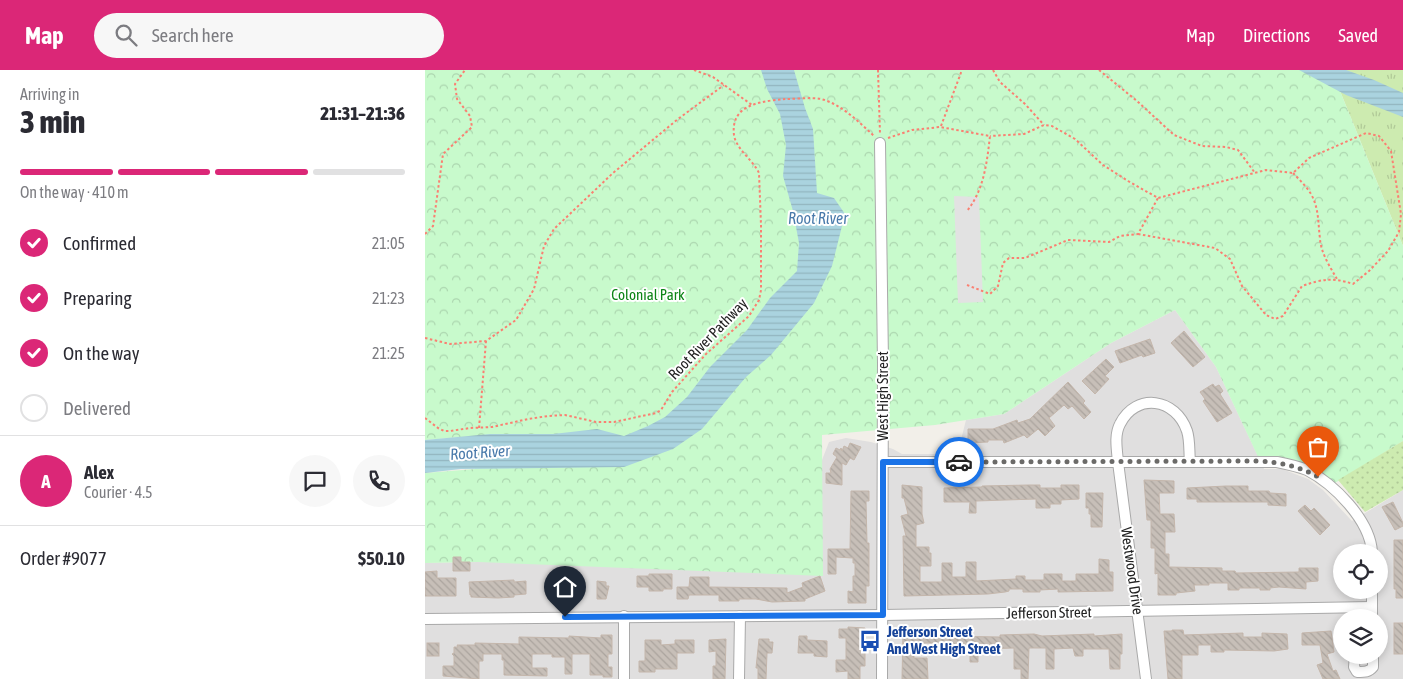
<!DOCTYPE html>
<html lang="en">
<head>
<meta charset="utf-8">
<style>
	:root { --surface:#fff; --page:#f7f7f7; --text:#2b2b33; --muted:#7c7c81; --line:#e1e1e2; --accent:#db2777 }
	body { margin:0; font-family:"Asap Condensed",sans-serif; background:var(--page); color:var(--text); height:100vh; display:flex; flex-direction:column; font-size:19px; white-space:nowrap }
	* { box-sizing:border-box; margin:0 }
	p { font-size:16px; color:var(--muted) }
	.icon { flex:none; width:28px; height:28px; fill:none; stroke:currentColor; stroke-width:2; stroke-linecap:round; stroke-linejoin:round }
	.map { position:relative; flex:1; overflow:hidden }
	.side { display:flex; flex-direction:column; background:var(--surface); width:425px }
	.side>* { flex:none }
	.fabs { position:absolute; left:908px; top:474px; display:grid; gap:10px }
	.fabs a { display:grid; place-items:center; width:55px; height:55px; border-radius:50%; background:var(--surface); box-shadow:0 2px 8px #0003; font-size:25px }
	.pin { position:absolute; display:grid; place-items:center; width:42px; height:42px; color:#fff; margin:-51px -21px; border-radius:50% 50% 50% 0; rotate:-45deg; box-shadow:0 0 5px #0007 }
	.pin .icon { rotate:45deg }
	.courier { position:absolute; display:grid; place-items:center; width:50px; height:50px; margin:-25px; border:4px solid #1a73e8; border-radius:50%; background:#fff; color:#222; box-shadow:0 1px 6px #0007 }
	.overview em { font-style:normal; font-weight:800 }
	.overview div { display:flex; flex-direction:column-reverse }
	.overview { display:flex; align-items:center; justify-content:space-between; height:85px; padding:0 20px }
	h1 { font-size:32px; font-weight:800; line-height:38px }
	.bar { display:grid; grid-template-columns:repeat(4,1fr); gap:8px 5px; align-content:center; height:60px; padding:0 20px }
	.bar i { height:6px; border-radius:4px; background:var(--line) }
	.bar .on { background:var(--accent) }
	.bar p { grid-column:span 4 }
	.line { display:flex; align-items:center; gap:12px; padding:0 20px; border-top:1px solid var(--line) }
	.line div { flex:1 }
	.round { display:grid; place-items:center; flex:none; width:52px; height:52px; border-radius:26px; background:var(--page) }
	ol { padding:0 20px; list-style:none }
	li { display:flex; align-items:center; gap:15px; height:55px }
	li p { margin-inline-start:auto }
	li .icon { padding:5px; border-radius:50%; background:var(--accent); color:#fff; stroke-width:4 }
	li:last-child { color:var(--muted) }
	li i { width:28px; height:28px; border:2px solid var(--line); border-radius:50% }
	header { display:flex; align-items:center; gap:30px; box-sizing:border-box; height:70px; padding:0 25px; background:var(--accent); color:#fff }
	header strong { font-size:24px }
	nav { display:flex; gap:28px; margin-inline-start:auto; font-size:18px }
	.search { width:350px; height:45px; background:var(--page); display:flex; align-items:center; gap:12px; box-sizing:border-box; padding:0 18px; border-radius:28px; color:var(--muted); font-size:19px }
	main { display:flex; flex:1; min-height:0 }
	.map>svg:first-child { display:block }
</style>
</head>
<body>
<header>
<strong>Map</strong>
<div class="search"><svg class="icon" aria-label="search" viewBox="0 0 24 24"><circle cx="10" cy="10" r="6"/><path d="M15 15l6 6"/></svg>Search here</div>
<nav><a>Map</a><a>Directions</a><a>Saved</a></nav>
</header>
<main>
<section class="side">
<div class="overview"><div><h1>3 min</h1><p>Arriving in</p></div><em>21:31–21:36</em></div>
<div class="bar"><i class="on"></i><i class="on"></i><i class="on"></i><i></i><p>On the way · 410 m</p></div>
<ol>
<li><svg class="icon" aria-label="check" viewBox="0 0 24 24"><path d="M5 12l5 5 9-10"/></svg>Confirmed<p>21:05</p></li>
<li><svg class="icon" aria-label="check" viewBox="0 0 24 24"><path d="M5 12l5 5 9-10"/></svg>Preparing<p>21:23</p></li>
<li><svg class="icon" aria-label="check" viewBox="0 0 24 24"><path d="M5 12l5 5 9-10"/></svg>On the way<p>21:25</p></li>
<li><i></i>Delivered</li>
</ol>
<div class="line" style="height:90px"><b class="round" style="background:var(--accent);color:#fff">A</b><div><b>Alex</b><p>Courier · 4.5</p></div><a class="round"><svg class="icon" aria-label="chat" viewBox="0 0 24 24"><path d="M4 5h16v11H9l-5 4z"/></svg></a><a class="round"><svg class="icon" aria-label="phone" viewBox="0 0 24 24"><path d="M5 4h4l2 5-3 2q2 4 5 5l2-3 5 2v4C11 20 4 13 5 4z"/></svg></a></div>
<div class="line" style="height:65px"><div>Order #9077</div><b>$50.10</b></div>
</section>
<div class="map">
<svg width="978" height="609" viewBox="0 0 978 609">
	<defs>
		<pattern id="grass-tufts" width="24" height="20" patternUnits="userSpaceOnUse" patternTransform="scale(1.25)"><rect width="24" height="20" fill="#cdebb0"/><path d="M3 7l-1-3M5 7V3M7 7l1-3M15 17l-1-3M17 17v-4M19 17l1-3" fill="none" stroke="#b0c997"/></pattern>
		<pattern id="park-crowns" width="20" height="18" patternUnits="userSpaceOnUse" patternTransform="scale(1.25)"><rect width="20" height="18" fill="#c8facc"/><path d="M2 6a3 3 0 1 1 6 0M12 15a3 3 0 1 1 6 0" fill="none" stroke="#acd6af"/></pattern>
		<pattern id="garden-dots" width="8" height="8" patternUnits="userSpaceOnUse" patternTransform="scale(1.25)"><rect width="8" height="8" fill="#cdebb0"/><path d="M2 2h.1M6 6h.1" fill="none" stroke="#b0c997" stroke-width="1.8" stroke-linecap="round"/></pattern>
		<pattern id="water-rules" width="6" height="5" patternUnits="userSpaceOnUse" patternTransform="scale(1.25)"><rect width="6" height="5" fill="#aad3df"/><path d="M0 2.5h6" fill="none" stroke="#92b5bf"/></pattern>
		<pattern id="building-back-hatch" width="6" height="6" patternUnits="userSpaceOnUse" patternTransform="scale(1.25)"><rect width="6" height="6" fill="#c7bfb8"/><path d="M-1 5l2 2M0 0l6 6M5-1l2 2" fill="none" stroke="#aba49e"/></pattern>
	</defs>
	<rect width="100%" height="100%" fill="#f2efe9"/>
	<path fill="#e0dfdf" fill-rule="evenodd" d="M750,240L791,297L839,399H857L883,409L898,420L927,451L978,420V609H0V493L53,492L397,390L404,372L421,368L446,372L468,379L477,384H520L536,370L541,350L579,344L686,273ZM916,482H954V520H916ZM916,548H954V585H916Z"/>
	<path fill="url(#grass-tufts)" d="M886,0H978V176L913,16Z"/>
	<path fill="url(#park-crowns)" d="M0,0H886L913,16L978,176V371L905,416L893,407L835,391L791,297L750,240L686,273L579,344L510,355L397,365L398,506L53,492L0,493V403L50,399L49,366L0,370Z"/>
	<path fill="url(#garden-dots)" d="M978,371V420L940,442L913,410Z"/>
	<path fill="#e2e2e2" d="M529,126L554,127L558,232L533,233Z"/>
	<g fill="url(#water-rules)">
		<path d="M336,0H369L380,38L388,59L392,123L409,128L420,144L407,196L389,233L346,285L321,307L277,359L248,379L199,397L36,399L0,403V370L65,364H128L172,359L199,366L223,356L240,347L262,327L285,297L322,260L345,228L372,201L374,173L368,141L358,106L361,75L355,44L342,19Z"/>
		<path d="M874,0H921L949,10L978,23V47L921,25Z"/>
	</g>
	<g fill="url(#building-back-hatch)" stroke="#c4b6ab">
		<path d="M759,261L780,287L768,297L746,273Z"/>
		<path d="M725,269L730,283L718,287L717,285L695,293L690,281Z"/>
		<path d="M681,289L689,297L680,306L684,309L670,324L657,311Z"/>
		<path d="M643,312L660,331L658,333L666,342L659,349L647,336L643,339L639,335L624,348L630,356L620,366L613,359L602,368L599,365L579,373L578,370H563V372L543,373V359H568L592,350L593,353L605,349Z"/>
		<path d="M788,314L790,317L794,315L798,321L795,324L807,343L792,352L778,331L780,329L775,322Z"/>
		<path d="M425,373L436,377L429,390L425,388L421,395L417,393V415L401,413V403H406L405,399L412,387L408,384L411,378L415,380L416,378L417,381L419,376L423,378Z"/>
		<path d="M719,410L749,411V423H734L735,444H749L750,462H740V484H744V497L797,498V501H810L811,503L874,502V498H893V511L881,512V519L854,517L845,518V520H835V518H814V520H803V513H784V515H769L770,521L751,523V525H733V503L730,504V478H726V450H722Z"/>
		<path d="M477,415L497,417V444L499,453L491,455V477H504V483H506V496H495V512H517V493H527V507H541V492H551V511L591,509V506H600V510H619V504H637V511H651V504H674V489L684,490V502H688V521L633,522V519L615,520V522H598V519H584V521L580,522L563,524L479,526L478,466H481L476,446L483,444L479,428H477Z"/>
		<path d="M604,415H615V418H636V415H654V429L636,430V434H625V438H611V429L551,431V443H544L545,432H519V418L557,417V416Z"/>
		<path d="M801,416H823V421H844L845,423L861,424V436L843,435V432H772V429H762V418Z"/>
		<path d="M426,421H444V431H441L442,473H444V516H441V533H423V521L428,522V506H430V493H428V488L411,487V504H403V479H425Z"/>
		<path d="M661,423H678L677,457H666V444H664V438H661Z"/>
		<path d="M968,432L978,453V456L970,460L957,437Z"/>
		<path d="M880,435L886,441L889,438L905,455L895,465L873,441Z"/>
		<path d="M969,470H978V528H971V519H969Z"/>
		<path d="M28,487H36V492H45V501H28Z"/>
		<path d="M12,501V508H31V526H0V502Z"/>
		<path d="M125,503H139L140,514H142V517H154V527H147L146,524H124Z"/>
		<path d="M224,504H247V519H238V521H224V517H212V506H224Z"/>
		<path d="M395,506L400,521L380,529V531L347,532L331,529H314V531H294V525H264L263,529H252V517H264L265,507H284V517L362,518V523L378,517L377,513Z"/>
		<path d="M89,510V512L101,511V524L89,525V527L73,528L46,527V525H45L44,512Z"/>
		<path d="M172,511L181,512V516H184L181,529H172Z"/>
		<rect x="969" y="553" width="9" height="31"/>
		<path d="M423,557L440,558V596H435V609H423V601L411,602V590H421V568H414V559H423Z"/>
		<path d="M747,560H758L759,565L818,563V567H837V563L862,564L863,579L849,581L799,580V582H786V575H773V585H757V609H743L739,561H747Z"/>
		<path d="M478,561H496V565H515V566L575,567V565L609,564L617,566L669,564V566L697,564V584H695V599H685L684,579H658V586H650L648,578L629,579V599H621V578H604L603,609H596V599H589V578L554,579L553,580V592H545V580H523V573H489V588H502L503,609H477Z"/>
		<path d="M906,561L909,582L902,584L908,601L911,600L915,609H898L892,595L898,593L895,575H877V563Z"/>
		<path d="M176,565H187V584H183V597H187V607H178V605H165V584H147V604H140V587H127V584H107V598H122V606L79,605V590H77V584H58V591H54V609L18,606V596H29V586L27,584L29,583V577H33L32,575H50V573L94,574V567L144,568V566L176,568Z"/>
		<path d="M374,566H382V570L402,571V587L389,586V583H373Z"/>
		<path d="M301,569L300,609H288V596H291V581L284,582V570Z"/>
		<path d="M334,569H344V572H348L347,583H342L341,609H333V598H331Z"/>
		<path d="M220,570H236V575L250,574V570H269V583H252V599H230V602H214V591H220Z"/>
		<rect x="2" y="573" width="12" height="13"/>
	</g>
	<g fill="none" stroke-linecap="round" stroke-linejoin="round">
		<g stroke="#a9a9a9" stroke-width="12">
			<g id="minor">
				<path d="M455,73L458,293L457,609"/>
				<path d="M458,392H852C862,394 872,396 882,400C909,414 945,450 947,482"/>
				<path d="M947,520V548"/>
				<path d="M0,549L458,545L947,537"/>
				<path d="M930,585L929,597L932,602C940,602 944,602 948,597V585"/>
				<path d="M199,609V546"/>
				<path d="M314,609L315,546"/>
				<path d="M721,609L693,392C692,380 689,365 695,354C711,322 751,328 762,361C765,370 764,382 765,391"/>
			</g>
		</g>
		<g stroke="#fa8072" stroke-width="2" stroke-dasharray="2.5 2.5" stroke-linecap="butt">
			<path d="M269,0L288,7L327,35"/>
			<path d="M453,0L455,64"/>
			<path d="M568,0L575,12L600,34L619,55"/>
			<path d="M674,0L712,31L749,65L777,76L801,77L813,80L830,103"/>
			<path d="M516,56L537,0"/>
			<path d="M463,68L487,60L515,57L565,66C562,92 559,120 542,141"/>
			<path d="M868,103C874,109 881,116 886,124C894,138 893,153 895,169C896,183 905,197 912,209"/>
			<path d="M0,164L8,156L18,84L47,57L45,46L32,29L30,14L40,0"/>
			<path d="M713,164L790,178L805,189L817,216L841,245L850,249L858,246L877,216C898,209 907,207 928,214L944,201L963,181L974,162L976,144L966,81L954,66L941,63L884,88L868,103L841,100L733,128"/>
			<path d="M542,215L565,224L573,216L578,193L584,188H600L643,170L684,172L695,166L713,164L733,128L703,111L678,95L650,69L627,56L619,55L599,64L565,66"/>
			<path d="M0,268L25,274L61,271L91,250L109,219L119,176L129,159L188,103L253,49L299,15"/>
			<path d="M0,348L13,358L19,361H25L45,358L67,357L103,349L123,346L140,345L171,352H189L231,343L236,340L247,322L281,284L324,246L334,230L336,220V155L334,103C328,90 311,79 309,65C305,33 339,31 361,29C372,29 385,27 396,29C416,34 434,52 449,66"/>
			<path d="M54,358L61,271"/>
		</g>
		<use href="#minor" stroke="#fff" stroke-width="10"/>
	</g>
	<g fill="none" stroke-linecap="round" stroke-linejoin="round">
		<path stroke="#6b6a68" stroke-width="5" stroke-dasharray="0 9" d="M534,392L835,391C857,393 874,396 893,407"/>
		<path stroke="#1a73e8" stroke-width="6" d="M140,547L458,545V392H534"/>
	</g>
	<defs>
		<g id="bus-bare" transform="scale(1.725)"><path d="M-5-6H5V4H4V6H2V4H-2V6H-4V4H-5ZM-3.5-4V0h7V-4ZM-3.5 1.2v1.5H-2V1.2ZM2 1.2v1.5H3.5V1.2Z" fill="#1a4fb4" stroke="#fff" stroke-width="2.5" paint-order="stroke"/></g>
	</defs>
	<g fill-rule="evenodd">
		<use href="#bus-bare" x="445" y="571"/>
	</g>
	<g text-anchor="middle" stroke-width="4" stroke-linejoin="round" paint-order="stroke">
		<g font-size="15" fill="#0c8416" stroke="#fff">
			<text x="223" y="230">Colonial Park</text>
		</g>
		<g font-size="15" fill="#222" stroke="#fff">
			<text transform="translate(283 269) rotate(-46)" y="5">Root River Pathway</text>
			<text transform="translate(458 326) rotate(-90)" y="5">West High Street</text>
			<text transform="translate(707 501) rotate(82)" y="5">Westwood Drive</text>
			<text transform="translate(624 543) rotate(-1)" y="5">Jefferson Street</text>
		</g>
		<g font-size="15" font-weight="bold" fill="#164399" stroke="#fff" text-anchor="start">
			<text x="462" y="567">Jefferson Street<tspan x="462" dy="17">And West High Street</tspan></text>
		</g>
		<g font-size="16" font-style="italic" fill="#4a7aab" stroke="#fff">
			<text x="393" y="154">Root River</text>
			<text transform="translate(55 382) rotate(-4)" y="6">Root River</text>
		</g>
	</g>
</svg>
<div class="fabs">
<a><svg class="icon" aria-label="locate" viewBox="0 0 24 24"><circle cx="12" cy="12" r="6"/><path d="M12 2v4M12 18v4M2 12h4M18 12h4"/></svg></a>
<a><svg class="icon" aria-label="layers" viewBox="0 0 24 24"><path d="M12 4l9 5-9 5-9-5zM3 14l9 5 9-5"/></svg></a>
</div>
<div class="pin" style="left:893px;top:407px;background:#ea580c"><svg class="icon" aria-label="bag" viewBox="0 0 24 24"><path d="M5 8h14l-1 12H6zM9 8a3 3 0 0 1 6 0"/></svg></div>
<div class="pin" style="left:140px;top:547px;background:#1f2937"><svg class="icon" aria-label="home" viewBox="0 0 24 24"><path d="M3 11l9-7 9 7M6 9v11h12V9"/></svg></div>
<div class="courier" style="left:534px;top:392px"><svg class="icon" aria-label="car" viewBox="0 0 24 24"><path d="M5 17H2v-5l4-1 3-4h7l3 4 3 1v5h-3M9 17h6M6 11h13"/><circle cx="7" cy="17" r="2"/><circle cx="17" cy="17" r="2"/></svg></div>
</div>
</main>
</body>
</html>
